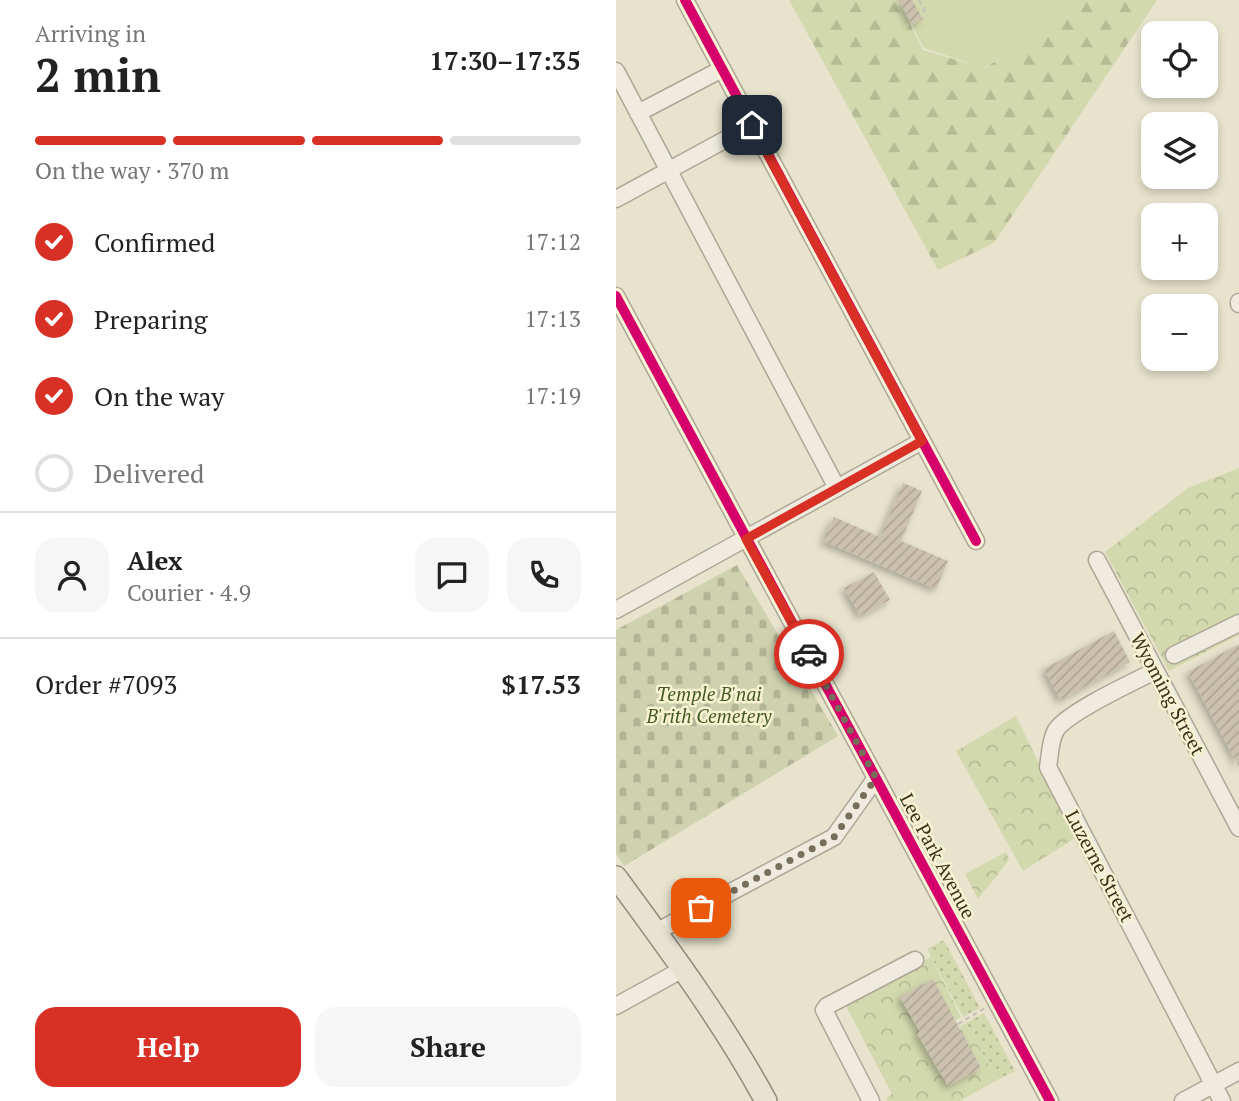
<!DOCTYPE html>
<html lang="en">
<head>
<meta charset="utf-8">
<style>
	:root { --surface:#fff; --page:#f6f6f6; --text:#222; --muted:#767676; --line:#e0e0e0; --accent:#d93025 }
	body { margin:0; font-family:"PT Serif",serif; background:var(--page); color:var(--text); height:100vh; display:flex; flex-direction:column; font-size:26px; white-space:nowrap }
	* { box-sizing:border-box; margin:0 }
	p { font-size:23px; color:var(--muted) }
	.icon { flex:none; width:38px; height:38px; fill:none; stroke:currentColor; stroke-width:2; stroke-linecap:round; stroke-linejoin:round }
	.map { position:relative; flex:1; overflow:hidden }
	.side { display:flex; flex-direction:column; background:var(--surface); width:616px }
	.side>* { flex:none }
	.buttons { position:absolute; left:525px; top:21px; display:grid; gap:14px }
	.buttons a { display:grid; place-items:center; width:77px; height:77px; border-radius:14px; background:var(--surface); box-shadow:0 4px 10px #0003; font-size:35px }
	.pin { position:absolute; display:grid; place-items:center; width:60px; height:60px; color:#fff; margin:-30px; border-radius:14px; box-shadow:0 4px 10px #0006 }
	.courier { position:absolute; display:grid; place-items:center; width:70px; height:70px; margin:-35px; border:5px solid #d93025; border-radius:50%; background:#fff; color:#222; box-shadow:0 2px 9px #0007 }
	.head em { font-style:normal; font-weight:800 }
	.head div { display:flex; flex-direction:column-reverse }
	.head { display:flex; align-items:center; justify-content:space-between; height:119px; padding:0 35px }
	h1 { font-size:46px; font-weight:800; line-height:52px }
	.bar { display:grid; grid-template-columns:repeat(4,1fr); gap:10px 7px; align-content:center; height:84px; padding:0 35px }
	.bar i { height:9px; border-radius:5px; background:var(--line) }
	.bar .current { background:var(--accent) }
	.bar p { grid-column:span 4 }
	.line { display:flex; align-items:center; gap:18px; padding:0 35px; border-top:2px solid var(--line) }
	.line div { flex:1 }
	.round { display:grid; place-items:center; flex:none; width:74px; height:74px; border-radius:21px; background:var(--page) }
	ol { padding:0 35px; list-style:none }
	li { display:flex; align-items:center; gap:21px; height:77px }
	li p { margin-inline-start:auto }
	li .icon { padding:7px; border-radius:50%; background:var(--accent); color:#fff; stroke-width:4 }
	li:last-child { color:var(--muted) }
	li i { width:38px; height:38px; border:4px solid var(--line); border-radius:50% }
	.cta { display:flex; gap:14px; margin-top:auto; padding:14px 35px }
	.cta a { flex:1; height:80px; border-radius:21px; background:var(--accent); color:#fff; font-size:28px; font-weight:800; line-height:80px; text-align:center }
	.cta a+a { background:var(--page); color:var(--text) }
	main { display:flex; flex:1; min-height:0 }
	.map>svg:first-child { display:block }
</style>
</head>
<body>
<main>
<section class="side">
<div class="head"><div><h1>2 min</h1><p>Arriving in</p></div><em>17:30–17:35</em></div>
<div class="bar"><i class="current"></i><i class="current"></i><i class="current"></i><i></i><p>On the way · 370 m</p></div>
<ol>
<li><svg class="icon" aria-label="check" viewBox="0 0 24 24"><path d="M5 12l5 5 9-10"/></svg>Confirmed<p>17:12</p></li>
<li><svg class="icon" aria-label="check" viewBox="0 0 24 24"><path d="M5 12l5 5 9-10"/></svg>Preparing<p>17:13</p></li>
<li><svg class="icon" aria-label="check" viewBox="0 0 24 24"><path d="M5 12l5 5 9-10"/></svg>On the way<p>17:19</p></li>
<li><i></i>Delivered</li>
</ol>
<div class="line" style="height:126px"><a class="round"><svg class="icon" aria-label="person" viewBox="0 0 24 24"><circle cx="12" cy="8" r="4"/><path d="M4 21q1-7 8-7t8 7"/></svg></a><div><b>Alex</b><p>Courier · 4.9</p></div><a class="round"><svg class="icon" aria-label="chat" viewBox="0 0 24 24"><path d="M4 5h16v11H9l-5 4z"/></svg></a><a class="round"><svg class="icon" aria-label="phone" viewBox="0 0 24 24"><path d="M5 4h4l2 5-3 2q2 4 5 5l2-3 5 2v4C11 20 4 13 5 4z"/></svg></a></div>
<div class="line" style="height:91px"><div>Order #7093</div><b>$17.53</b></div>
<div class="cta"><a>Help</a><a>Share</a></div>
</section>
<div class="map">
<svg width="623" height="1101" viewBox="0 0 623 1101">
	<defs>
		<pattern id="grass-dots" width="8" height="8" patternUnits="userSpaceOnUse" patternTransform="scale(1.75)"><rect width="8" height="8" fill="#d3d9ae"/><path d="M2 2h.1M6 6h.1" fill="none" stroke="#b6bb95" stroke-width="1.8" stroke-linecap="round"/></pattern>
		<pattern id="forest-firs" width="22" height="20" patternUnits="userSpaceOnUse" patternTransform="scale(1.75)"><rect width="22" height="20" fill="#d3d9ae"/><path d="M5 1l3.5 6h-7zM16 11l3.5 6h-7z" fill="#b6bb95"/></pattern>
		<pattern id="cemetery-stones" width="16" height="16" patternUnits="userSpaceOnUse" patternTransform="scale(1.75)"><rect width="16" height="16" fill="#ced2ae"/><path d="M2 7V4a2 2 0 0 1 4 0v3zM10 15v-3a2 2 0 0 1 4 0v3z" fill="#b2b595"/></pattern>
		<pattern id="park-crowns" width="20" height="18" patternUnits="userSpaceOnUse" patternTransform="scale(1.75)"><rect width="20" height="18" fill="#d3d9ae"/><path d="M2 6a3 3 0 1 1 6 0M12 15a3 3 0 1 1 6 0" fill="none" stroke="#b6bb95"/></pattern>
		<pattern id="building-hatch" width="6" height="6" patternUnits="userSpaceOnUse" patternTransform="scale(1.75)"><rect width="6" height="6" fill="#cbc1ae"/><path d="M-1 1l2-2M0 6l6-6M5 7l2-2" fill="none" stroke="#afa695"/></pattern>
		<filter id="shadow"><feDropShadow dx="-3.5" dy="3.5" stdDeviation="3.5" flood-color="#0004"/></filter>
	</defs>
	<rect width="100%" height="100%" fill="#e7e3cd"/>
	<g fill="url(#grass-dots)">
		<path d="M328,940L364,1008L347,1017L311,949Z"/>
		<path d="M368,1013L399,1071L381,1080L350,1023Z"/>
	</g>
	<path fill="url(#forest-firs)" d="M173,0H282L307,50L368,68L442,26L449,0H541L378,243L322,270Z"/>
	<path fill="url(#cemetery-stones)" d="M121,565L222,736L8,866L0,854V630Z"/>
	<g fill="url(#park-crowns)">
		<path d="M623,468V635L553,671L489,552L572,488Z"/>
		<path d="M400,716L459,838L407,871L340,751Z"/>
		<path d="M390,852L393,860L362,899L349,874Z"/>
		<path d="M315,957L345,1017L340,1020L336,1014L334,1015L317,979L284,997L304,1032L302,1034L332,1086L365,1068L343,1032L345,1030L344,1027L350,1023L381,1080L344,1101H272L270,1098L276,1094L229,1004Z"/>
	</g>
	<path fill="#d3d9ae" d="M282,0H449L442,28L367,68L308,48Z"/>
	<g fill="url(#building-hatch)" filter="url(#shadow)">
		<path d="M283,0H296L307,19L296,25Z"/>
		<path d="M287,483L306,491L285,541L332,561L320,589L207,541L218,517L264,537Z"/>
		<path d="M258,572L274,600L244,616L228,588Z"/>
		<path d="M498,631L514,662L444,700L428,669Z"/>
		<path d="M623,644V767L572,672Z"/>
		<path d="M317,979L365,1068L332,1086L301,1034L304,1032L284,997Z"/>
	</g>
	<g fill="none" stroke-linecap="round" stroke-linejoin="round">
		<g stroke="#aca796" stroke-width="19">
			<g id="minor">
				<path d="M69,0L360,541"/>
				<path d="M0,71L221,488"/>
				<path d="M22,113L106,69"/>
				<path d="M0,199L136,125"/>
				<path d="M0,296L434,1101"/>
				<path d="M623,302V304"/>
				<path d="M481,560L623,828"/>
				<path d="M0,610L306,441"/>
				<path d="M558,655L623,623"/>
				<path d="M539,671C517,682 452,712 440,730C434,740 434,756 432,767L606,1101"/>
				<path d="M40,932L218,837L260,778"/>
				<path d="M0,1006L67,969"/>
				<path d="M255,1101L208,1010L211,1006L299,960"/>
				<path d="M567,1101L623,1071"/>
			</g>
		</g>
		<g stroke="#928c7d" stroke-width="24">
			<path id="major" d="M0,877C53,949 107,1022 150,1101"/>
		</g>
		<g stroke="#c7c4b6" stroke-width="2.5" stroke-dasharray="5 3.5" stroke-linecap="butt">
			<path d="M303,0L311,16"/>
			<path d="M342,1024L369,1008"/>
		</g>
		<use href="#minor" stroke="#efecdf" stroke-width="16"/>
		<use href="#major" stroke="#e6e3d0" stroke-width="21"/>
		<g stroke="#f8f3d2" stroke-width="15">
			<g id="cycleway">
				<path d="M69,0L360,541"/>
				<path d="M0,296L434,1101"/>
			</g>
		</g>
		<use href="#cycleway" stroke="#d6006c" stroke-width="10"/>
	</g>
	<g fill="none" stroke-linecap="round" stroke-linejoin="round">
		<path stroke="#786f5b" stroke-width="7" stroke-dasharray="0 12.6" d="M85,908L218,837L260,778L193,654"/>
		<path stroke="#d93025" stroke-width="9" d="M136,125L306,441L130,539L193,654"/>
	</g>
	<g text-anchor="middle" stroke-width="5" stroke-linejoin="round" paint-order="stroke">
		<g font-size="19" font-style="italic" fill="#445a22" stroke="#f8f3d2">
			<text x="93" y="701">Temple B'nai<tspan x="93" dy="22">B'rith Cemetery</tspan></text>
		</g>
		<g font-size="19" fill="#3c301d" stroke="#f8f3d2">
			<text transform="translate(552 694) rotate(62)" y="7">Wyoming Street</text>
			<text transform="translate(322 856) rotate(62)" y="7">Lee Park Avenue</text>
			<text transform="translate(484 866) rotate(62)" y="7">Luzerne Street</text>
		</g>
	</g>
</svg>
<div class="buttons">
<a><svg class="icon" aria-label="locate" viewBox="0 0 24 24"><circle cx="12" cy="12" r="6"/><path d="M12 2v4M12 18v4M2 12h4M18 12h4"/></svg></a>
<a><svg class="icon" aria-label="layers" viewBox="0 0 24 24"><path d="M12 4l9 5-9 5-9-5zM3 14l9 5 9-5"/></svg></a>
<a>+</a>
<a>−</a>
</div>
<div class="pin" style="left:85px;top:908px;background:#ea580c"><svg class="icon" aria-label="bag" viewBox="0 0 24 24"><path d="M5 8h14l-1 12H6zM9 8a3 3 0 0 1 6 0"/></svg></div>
<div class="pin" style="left:136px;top:125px;background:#1f2937"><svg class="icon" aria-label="home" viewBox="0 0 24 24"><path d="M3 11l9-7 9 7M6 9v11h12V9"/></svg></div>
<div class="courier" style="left:193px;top:654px"><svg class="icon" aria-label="car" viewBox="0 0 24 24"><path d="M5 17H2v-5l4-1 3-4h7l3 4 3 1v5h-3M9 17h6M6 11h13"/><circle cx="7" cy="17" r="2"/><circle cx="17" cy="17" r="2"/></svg></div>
</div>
</main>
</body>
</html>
